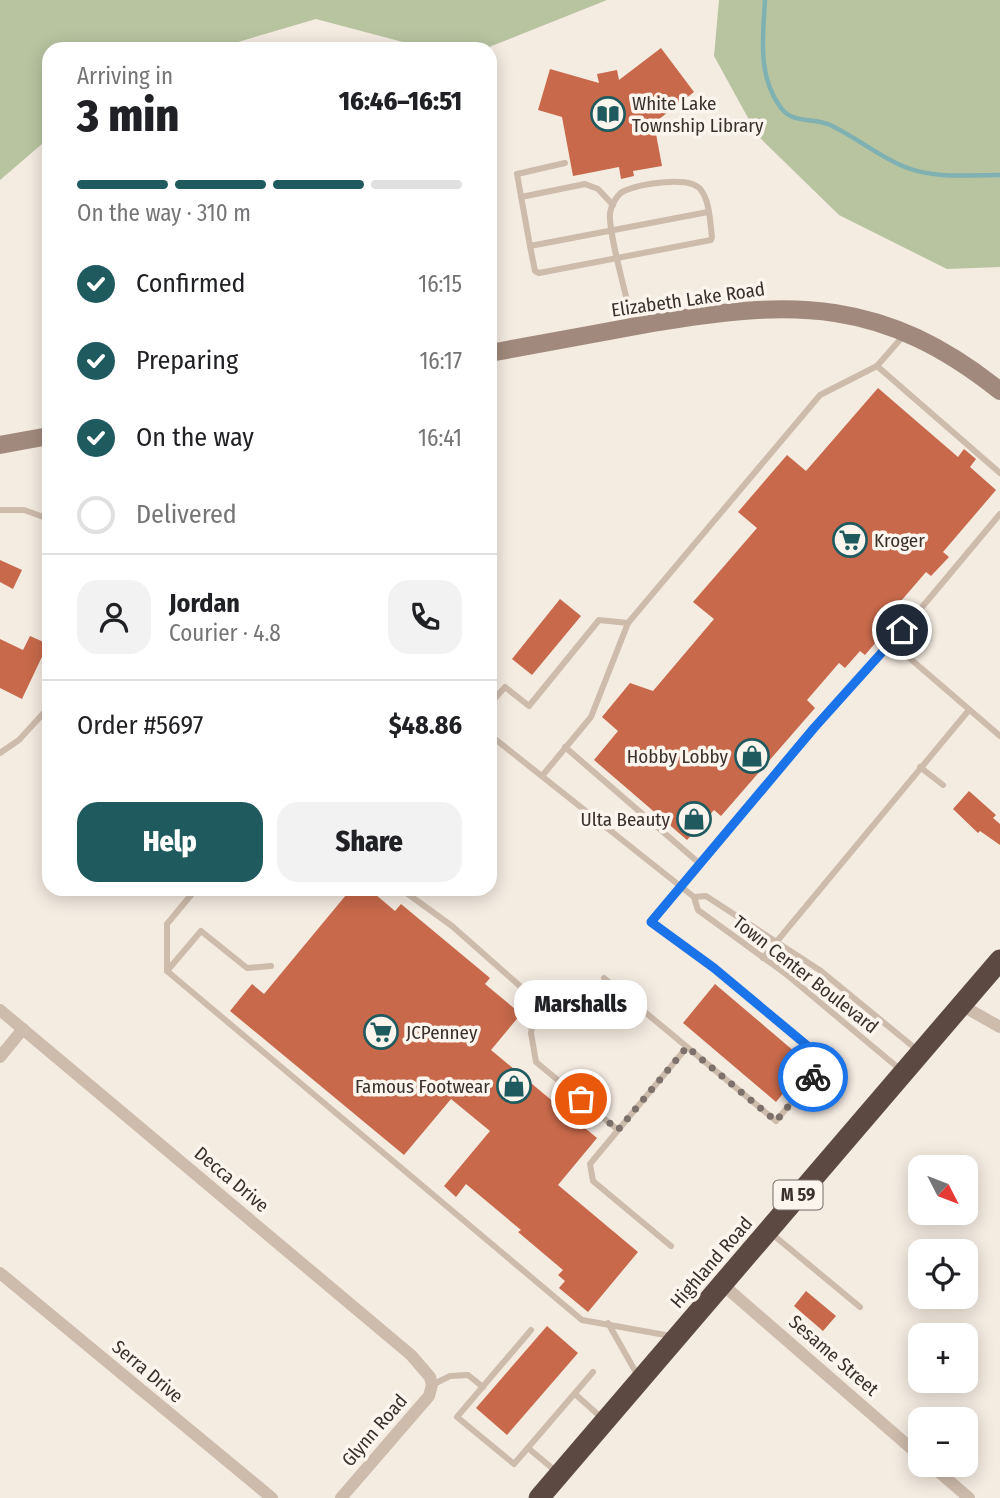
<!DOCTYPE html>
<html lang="en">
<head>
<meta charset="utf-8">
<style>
	:root { --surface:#fff; --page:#f2f2f2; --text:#202124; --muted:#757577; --line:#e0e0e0; --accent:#1f5a5e }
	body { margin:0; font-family:"Fira Sans Condensed",sans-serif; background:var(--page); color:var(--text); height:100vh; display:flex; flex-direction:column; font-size:26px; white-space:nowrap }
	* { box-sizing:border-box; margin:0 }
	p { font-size:23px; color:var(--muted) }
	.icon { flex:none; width:38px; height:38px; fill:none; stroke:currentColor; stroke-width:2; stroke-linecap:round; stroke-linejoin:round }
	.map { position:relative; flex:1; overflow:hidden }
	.drawer { position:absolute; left:42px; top:42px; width:455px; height:854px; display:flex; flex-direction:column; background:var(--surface); border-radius:21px; box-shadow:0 4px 18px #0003 }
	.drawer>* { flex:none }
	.needle { width:46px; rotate:132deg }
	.controls { position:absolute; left:908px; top:1155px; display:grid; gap:14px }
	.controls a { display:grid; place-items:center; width:70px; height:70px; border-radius:14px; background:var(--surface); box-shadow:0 4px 18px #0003; font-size:35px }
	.pin { position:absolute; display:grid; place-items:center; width:60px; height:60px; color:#fff; margin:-30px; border:4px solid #fff; border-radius:50%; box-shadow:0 2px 7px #0007 }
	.courier { position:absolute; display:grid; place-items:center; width:70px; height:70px; margin:-35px; border:5px solid #1a73e8; border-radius:50%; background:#fff; color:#222; box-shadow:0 2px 9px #0007 }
	.bubble { position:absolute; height:49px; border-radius:21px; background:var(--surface); box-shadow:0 4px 18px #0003; font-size:23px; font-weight:800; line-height:49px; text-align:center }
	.overview em { font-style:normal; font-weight:800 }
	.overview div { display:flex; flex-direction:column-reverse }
	.overview { display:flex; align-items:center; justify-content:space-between; height:119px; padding:0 35px }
	h1 { font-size:46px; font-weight:800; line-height:52px }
	.bar { display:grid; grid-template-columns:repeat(4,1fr); gap:10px 7px; align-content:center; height:84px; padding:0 35px }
	.bar i { height:9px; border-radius:5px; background:var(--line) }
	.bar .active { background:var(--accent) }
	.bar p { grid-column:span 4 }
	.line { display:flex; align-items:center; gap:18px; padding:0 35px; border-top:2px solid var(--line) }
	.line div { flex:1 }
	.round { display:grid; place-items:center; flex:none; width:74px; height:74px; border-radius:21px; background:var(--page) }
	ol { padding:0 35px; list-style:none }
	li { display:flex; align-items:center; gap:21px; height:77px }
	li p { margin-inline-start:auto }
	li .icon { padding:7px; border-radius:50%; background:var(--accent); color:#fff; stroke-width:4 }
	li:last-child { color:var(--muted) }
	li i { width:38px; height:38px; border:4px solid var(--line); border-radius:50% }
	.button { display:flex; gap:14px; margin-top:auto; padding:14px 35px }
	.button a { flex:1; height:80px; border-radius:21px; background:var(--accent); color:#fff; font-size:28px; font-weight:800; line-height:80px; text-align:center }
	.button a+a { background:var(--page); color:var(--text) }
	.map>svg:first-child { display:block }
</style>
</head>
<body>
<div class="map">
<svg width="1000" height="1498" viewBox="0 0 1000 1498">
	<rect width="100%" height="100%" fill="#f4ebe1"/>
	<g fill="#b8c4a0">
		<path d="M0,0H607L484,49H429L316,19L214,49H49V138L0,180Z"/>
		<path d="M719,0H1000V267L947,269L839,215L758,136L714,56Z"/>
	</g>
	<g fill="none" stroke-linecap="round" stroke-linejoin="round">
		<path stroke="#7fb0b2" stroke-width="4.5" d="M765,0C763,37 757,76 781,108C794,125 814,117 830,125C856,137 878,156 905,167C935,179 968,175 1000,175"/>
	</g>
	<g fill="#c8694b">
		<path d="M661,48L694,92L654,123L662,166L633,171L634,176L621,179L619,167L573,176L562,117L538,110L550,69L599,83L597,74L617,70L619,80Z"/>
		<path d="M878,388L958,457L964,449L976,459L970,467L996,490L943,552L949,557L931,576L926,572L888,616L890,619L874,638L877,641L865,655L860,651L845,668L839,663L807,700L815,708L721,816L714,810L687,840L594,760L618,731L602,717L630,683L653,691L714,619L693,602L757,528L738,512L787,455L806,471Z"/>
		<path d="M0,560L22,570L13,589L0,582Z"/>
		<path d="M560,599L581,616L532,675L512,659Z"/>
		<path d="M30,636L48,644L22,699L0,688V639L23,650Z"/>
		<path d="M969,791L996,815L993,818L1000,824V845L980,831L978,833L953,809Z"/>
		<path d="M351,889H369L395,911L401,904L490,978L485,984L521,1014L491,1050L597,1138L558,1185L638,1252L588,1312L559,1288L565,1281L558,1275L563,1270L518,1232L521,1230L466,1184L456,1197L444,1186L490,1131L451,1099L404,1155L230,1011L252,984L264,994Z"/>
		<path d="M715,984L808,1063L776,1102L683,1023Z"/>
		<path d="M806,1291L836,1316L823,1331L794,1306Z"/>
		<path d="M547,1326L578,1353L507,1435L476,1408Z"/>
	</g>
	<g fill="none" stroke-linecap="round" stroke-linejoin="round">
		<g stroke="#cdbbac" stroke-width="6">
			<path d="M521,197L585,184L598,189L613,205"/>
			<path d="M530,246L517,174L565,163"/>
			<path d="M633,325C628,301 608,233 610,213C611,206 617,194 624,191C640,184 690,175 701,190C710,202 710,223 712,237L711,240L539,273L535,271L530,246L708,212"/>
			<path d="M905,334L877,366L1000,473"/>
			<path d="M0,510H24L49,519"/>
			<path d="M1000,514L892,643L1000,736"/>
			<path d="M490,704L505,687L529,706L599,620L628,623"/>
			<path d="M490,735L694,897L698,910L786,974L902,1071"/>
			<path d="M565,747L699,863"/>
			<path d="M0,753L19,740L49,707"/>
			<path d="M920,767L943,785"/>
			<path d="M542,776L591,717L628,623L820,395L877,366"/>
			<path d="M196,889L167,924V971L582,1320L671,1336"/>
			<path d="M401,889L452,926L529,994L536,1003L531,1033L536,1062L618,1130"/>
			<path d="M694,897L706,896L821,971L916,1049"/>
			<path d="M763,958L969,710"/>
			<path d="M167,971L201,931L247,968L271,966"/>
			<path d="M604,978L776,1121L819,1069L816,1053L714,968L651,922L814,728L892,643"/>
			<path d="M772,1234L860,1307"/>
			<path d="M671,1246L593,1181L590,1164L687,1047"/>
			<path d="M608,1323L638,1376"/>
			<path d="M531,1330L457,1417L514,1464L593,1372"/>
			<path d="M432,1385L450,1376L468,1375L483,1387"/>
			<path d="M575,1394L603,1419"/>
			<path d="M528,1448L558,1473"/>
		</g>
		<g stroke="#cdbbac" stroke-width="12">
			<path d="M961,1005L1000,1027"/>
			<path d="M0,1010L411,1355L430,1377L432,1385L429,1396L341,1498"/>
			<path d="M0,1057L23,1029"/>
			<path d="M0,1273L272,1498"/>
			<path d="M722,1284L920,1456"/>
			<path d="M931,1465L969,1498"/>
		</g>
		<g stroke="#a18a7d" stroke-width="18">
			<path d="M490,353C544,343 599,333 653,323C793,299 884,298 1000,391"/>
			<path d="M0,445L49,436"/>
		</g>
		<path stroke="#5c4a42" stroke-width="21" d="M539,1498L1000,960"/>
	</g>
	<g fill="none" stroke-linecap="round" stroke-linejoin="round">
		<path stroke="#7c716b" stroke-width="7" stroke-dasharray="0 12.6" d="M581,1099L618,1130L687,1047L776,1121L813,1077"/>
		<path stroke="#1a73e8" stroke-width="9" d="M813,1077L820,1069L816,1053L714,968L651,922L814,728L902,630"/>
	</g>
	<defs>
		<g id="library-ring" transform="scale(1.75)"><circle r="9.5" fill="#fbf5ee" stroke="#1f5a5e" stroke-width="1.5"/><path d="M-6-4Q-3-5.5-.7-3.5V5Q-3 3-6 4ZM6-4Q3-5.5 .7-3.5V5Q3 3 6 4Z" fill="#1f5a5e"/></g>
		<g id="supermarket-ring" transform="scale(1.75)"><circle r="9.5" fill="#fbf5ee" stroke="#1f5a5e" stroke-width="1.5"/><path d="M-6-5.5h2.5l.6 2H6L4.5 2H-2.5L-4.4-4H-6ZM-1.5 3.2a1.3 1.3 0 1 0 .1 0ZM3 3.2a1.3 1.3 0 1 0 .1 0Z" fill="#1f5a5e"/></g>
		<g id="shop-ring" transform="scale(1.75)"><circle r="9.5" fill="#fbf5ee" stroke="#1f5a5e" stroke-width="1.5"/><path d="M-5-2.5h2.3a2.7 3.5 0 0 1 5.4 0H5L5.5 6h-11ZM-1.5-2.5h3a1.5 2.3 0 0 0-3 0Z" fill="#1f5a5e"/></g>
	</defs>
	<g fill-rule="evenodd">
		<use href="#library-ring" x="608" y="114"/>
		<use href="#supermarket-ring" x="850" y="540"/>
		<use href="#shop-ring" x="752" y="756"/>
		<use href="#shop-ring" x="694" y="819"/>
		<use href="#supermarket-ring" x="381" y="1032"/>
		<use href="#shop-ring" x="514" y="1086"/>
	</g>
	<g text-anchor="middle" stroke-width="7" stroke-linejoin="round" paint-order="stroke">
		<rect fill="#fbf5ee" stroke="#756b66" stroke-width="2" x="773.5" y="1180.5" width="49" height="29" rx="5"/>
		<g font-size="18" font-weight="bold" fill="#3b302b">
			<text x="798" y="1201">M 59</text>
		</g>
		<g font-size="19" fill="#3b302b" stroke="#fbf5ee" text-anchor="start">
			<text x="632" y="110">White Lake<tspan x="632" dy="22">Township Library</tspan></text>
			<text x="874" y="547">Kroger</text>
			<text x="728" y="763" text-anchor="end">Hobby Lobby</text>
			<text x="670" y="826" text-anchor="end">Ulta Beauty</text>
			<text x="406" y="1039">JCPenney</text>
			<text x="490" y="1093" text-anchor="end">Famous Footwear</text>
		</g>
		<g font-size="19" fill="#3b302b" stroke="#fbf5ee">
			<text transform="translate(688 299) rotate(-8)" y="7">Elizabeth Lake Road</text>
			<text transform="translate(806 974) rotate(38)" y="7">Town Center Boulevard</text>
			<text transform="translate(232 1179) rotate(40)" y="7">Decca Drive</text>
			<text transform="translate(711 1262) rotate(-49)" y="7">Highland Road</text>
			<text transform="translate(834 1355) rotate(41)" y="7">Sesame Street</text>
			<text transform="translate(148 1371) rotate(40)" y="7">Serra Drive</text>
			<text transform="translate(374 1430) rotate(-49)" y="7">Glynn Road</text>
		</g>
	</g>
</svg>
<div class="controls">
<a><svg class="needle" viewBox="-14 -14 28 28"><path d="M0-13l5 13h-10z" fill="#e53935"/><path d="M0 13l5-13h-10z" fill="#757577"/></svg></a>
<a><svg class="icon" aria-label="locate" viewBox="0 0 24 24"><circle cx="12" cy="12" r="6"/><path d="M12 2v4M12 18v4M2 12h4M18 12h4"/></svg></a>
<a>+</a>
<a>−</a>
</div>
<div class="pin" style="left:581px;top:1099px;background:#ea580c"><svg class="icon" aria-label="bag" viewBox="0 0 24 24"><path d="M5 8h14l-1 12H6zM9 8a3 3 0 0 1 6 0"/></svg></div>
<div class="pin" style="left:902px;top:630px;background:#1f2937"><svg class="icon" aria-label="home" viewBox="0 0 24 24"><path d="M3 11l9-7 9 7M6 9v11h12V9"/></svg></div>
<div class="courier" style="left:813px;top:1077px"><svg class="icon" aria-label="bike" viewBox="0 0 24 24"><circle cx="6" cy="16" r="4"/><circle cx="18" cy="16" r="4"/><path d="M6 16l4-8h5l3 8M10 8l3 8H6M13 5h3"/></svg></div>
<div class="bubble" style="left:514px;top:980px;width:133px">Marshalls</div>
<section class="drawer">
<div class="overview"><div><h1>3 min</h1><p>Arriving in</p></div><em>16:46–16:51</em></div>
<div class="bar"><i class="active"></i><i class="active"></i><i class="active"></i><i></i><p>On the way · 310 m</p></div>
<ol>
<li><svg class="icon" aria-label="check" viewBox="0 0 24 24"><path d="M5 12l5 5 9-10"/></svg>Confirmed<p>16:15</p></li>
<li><svg class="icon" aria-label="check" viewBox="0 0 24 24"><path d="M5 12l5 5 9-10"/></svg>Preparing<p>16:17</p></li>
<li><svg class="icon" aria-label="check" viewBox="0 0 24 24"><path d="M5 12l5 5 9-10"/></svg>On the way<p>16:41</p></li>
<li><i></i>Delivered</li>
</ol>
<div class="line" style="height:126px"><a class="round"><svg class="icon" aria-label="person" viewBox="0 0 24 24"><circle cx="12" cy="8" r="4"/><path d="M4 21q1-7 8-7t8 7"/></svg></a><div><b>Jordan</b><p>Courier · 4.8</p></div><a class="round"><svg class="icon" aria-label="phone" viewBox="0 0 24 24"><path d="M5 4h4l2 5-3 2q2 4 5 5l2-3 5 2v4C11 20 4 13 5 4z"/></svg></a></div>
<div class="line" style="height:91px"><div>Order #5697</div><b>$48.86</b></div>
<div class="button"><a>Help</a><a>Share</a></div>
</section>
</div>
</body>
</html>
